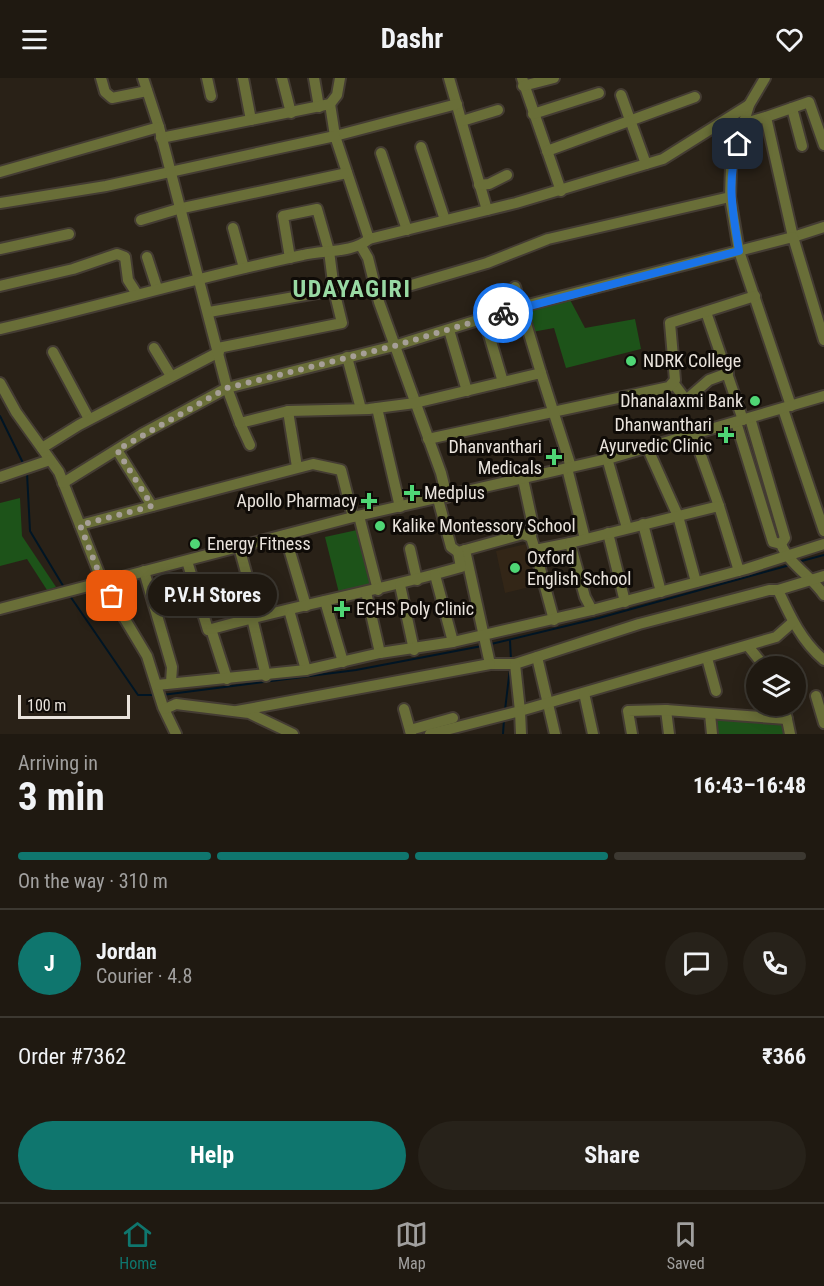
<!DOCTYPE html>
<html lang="en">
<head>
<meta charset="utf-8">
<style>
	:root { --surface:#1f1911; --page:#27221a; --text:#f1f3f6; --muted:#a1a09f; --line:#3c3831; --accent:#0f766e }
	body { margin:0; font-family:"Roboto Condensed",sans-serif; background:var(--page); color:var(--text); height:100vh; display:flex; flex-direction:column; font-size:22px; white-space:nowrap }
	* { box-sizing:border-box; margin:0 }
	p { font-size:20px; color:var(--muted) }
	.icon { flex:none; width:33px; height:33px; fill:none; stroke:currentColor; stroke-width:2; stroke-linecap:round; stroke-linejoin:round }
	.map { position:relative; height:656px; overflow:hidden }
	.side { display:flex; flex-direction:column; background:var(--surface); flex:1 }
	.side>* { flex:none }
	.buttons { position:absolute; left:746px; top:578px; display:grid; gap:12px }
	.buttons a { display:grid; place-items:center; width:60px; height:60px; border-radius:50%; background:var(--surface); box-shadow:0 3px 15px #0003,0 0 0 2px var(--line); font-size:30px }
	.scale { position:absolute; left:18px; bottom:15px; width:112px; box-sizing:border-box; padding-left:6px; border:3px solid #e9e3dc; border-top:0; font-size:16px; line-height:21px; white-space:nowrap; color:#e9e3dc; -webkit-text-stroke:4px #0f0b07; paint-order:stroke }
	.pin { position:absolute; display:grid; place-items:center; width:51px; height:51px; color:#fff; margin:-26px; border-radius:12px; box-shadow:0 3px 9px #0006 }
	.courier { position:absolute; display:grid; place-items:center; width:60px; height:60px; margin:-30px; border:4px solid #1a73e8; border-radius:50%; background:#fff; color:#222; box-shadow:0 2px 8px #0007 }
	.bubble { position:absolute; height:42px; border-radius:21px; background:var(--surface); box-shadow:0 3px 15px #0003,0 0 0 2px var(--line); font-size:20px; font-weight:700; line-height:42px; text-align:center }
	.summary em { font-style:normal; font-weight:700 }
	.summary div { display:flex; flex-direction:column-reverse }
	.summary { display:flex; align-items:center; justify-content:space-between; height:102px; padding:0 18px }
	h1 { font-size:39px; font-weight:700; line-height:45px }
	.bar { display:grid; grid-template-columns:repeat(4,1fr); gap:9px 6px; align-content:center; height:72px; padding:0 18px }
	.bar i { height:8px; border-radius:4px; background:var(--line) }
	.bar .active { background:var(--accent) }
	.bar p { grid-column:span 4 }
	.line { display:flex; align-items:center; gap:15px; padding:0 18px; border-top:2px solid var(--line) }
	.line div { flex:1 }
	.round { display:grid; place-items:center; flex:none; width:63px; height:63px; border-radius:32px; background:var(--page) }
	.cta { display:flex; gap:12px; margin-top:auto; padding:12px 18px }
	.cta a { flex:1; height:69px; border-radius:36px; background:var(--accent); color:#fff; font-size:24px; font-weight:700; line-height:69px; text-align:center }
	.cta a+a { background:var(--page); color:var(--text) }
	header { display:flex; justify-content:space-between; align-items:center; height:78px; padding:0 18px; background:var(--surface); font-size:27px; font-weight:700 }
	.dock { display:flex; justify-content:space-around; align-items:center; height:84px; border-top:2px solid var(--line); background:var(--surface); font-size:16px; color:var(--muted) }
	.dock a { display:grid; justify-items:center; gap:3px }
	.dock .active { color:var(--accent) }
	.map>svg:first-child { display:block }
</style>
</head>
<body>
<header><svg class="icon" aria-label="menu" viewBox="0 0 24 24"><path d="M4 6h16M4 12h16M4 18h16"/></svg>Dashr<svg class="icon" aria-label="heart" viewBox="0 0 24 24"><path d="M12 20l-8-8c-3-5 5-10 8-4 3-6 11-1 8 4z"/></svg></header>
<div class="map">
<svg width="824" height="656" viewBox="0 0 824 656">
	<rect width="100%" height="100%" fill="#292117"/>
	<path fill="#332617" d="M526,466L534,508L505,515L496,473Z"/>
	<g fill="#1d5319">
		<path d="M568,218L585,250L635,241L641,271L566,290L554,250L532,254L524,231Z"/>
		<path d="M20,420L22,458L56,509L47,512L27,481L0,488V425Z"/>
		<path d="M357,452L371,508L339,515L325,459Z"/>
		<path d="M713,642L785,646L787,656H715Z"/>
	</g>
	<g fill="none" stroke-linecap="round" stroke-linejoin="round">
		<g stroke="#001524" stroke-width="2">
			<path d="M0,338L24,387"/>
			<path d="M27,395L30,453L65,511"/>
			<path d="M798,484L824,477"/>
			<path d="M70,518L138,617H156"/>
			<path d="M510,563L511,582"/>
			<path d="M491,566L599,540L790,487"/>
			<path d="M162,617L356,592L482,568"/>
			<path d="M505,632L510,590"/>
			<path d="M503,656L504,641"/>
		</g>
		<g stroke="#443c33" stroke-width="14">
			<g id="minor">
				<path d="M101,0L105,14L112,20L147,13"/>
				<path d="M207,0L211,18"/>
				<path d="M243,0L251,42"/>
				<path d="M282,0L291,35"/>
				<path d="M314,0L319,29"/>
				<path d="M449,0L487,132"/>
				<path d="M522,0L561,113"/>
				<path d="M765,0L749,27L731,88L730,119L739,173L791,328"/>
				<path d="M523,8L554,0"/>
				<path d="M621,17L646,86"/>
				<path d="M330,26L335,58L457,26"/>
				<path d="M792,30L802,68"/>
				<path d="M533,36L599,15"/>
				<path d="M766,39L809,24L824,67"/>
				<path d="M462,43L498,32"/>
				<path d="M745,45L766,39L793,159L824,149"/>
				<path d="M161,60L330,26L337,17L340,0"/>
				<path d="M421,69L445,142"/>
				<path d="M547,73L695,19"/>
				<path d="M381,75L407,152"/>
				<path d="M0,94L159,49L143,0"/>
				<path d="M479,107L489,106L507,97"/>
				<path d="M0,125L106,108L335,58L369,161L516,125L663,81L749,27"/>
				<path d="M141,142L178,131L347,95"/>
				<path d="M233,150L244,190"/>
				<path d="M361,168L368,180L379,224L441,395L447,419"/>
				<path d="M0,171L69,156"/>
				<path d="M147,179L157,210"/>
				<path d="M0,208L73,191L117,176L125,179L128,202L137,216"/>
				<path d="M515,209L541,295"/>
				<path d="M377,217L487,185L548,161L730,119"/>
				<path d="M209,234L334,212L329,173L317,131L283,138L290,180"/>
				<path d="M706,234L743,342"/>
				<path d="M484,240L503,304"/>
				<path d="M0,251C102,228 201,198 303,177C324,172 353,175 369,161"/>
				<path d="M449,252L467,313"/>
				<path d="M154,270L171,298"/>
				<path d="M218,270L342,245L334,212"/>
				<path d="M53,274L89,341"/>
				<path d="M347,279L361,331"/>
				<path d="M0,305L16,334L59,394L102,503L147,578L163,629L176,656"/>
				<path d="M674,306L686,322L709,302L728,295"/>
				<path d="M377,330L400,429"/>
				<path d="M783,331L824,453"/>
				<path d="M288,333L297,389"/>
				<path d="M750,340L785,460L781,466C788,485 812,499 824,517"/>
				<path d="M736,344L773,464L781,466"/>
				<path d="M240,345L250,367"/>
				<path d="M693,355L719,428"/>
				<path d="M428,361L669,309L675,302L670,245L755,218"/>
				<path d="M647,369L678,438L696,504"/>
				<path d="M42,370L79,347L219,274"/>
				<path d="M117,372L152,428"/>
				<path d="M607,380L627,450"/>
				<path d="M571,389L541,295L415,325L369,331L288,333L240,345L227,310L394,268L520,229L793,159L824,262"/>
				<path d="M567,390L585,461"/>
				<path d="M0,399L50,382"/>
				<path d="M523,401L532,443L531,459"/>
				<path d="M63,405L142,356L227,310L159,49"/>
				<path d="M438,421L451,469L458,474L523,456L531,459L535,472L570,465"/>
				<path d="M359,438L378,512"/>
				<path d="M643,446L661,514"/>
				<path d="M80,447L313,386L341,392L353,439"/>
				<path d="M608,455L625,524"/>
				<path d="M285,457L306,528"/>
				<path d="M239,469L258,538"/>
				<path d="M410,471L417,502"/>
				<path d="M465,472L490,586H515L639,546L769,512H778"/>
				<path d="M535,472L554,542"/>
				<path d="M187,483L208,552C292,528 378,513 461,489L458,474"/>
				<path d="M144,493L172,589L171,604"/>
				<path d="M739,493L719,428L570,465L585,519L592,532L746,491L824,466"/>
				<path d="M435,497L453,564"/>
				<path d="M824,498L778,512C790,538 802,564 824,582"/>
				<path d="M400,507L414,572"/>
				<path d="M366,514L380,575"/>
				<path d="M325,523L343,584"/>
				<path d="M0,531L353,439L611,380L824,318"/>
				<path d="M289,532L306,592"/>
				<path d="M252,540L266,598"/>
				<path d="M211,551L227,601"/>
				<path d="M748,568L764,588"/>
				<path d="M537,579L555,656"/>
				<path d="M707,580L716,613"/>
				<path d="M515,586L520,633L776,559L793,544"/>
				<path d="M157,607L306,592L380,575L453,564L592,532"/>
				<path d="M584,615L593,656"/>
				<path d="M816,618L824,645"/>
				<path d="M784,627L790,656"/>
				<path d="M165,631L176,626L249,635L293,656"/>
				<path d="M404,631L411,656"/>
				<path d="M666,632L669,656"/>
				<path d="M237,633L490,586"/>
				<path d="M710,636L712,656"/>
				<path d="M410,652L453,640"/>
				<path d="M430,656L520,633L521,656"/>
				<path d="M632,656L628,633L666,632L787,641"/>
			</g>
		</g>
		<use href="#minor" stroke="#696e38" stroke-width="10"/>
	</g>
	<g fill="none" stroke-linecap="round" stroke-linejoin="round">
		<path stroke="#a69f97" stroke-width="6" stroke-dasharray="0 10.8" d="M112,518L102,503L80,447L152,428L117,372L227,310L394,268L503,235"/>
		<path stroke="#1a73e8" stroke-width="8" d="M503,235L739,173C733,135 726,104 738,66"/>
	</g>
	<g fill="#4fd675" stroke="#0f0b07" stroke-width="2">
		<circle cx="631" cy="283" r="6"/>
		<circle cx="755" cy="323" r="6"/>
		<path d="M723 348h6v6h6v6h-6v6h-6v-6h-6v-6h6z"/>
		<path d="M551 370h6v6h6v6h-6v6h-6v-6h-6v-6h6z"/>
		<path d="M409 406h6v6h6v6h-6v6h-6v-6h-6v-6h6z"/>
		<path d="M366 414h6v6h6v6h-6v6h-6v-6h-6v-6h6z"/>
		<circle cx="380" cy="448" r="6"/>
		<circle cx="195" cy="466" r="6"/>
		<circle cx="515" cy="490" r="6"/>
		<path d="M339 522h6v6h6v6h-6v6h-6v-6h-6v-6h6z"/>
	</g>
	<g text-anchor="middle" stroke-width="6" stroke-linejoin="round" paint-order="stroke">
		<g font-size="18" fill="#e9e3dc" stroke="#0f0b07" text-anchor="start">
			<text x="643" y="289">NDRK College</text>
			<text x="743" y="329" text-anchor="end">Dhanalaxmi Bank</text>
			<text x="712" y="353" text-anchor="end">Dhanwanthari<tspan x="712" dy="21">Ayurvedic Clinic</tspan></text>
			<text x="542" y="375" text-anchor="end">Dhanvanthari<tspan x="542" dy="21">Medicals</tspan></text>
			<text x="424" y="421">Medplus</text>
			<text x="357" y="429" text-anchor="end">Apollo Pharmacy</text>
			<text x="392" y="454">Kalike Montessory School</text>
			<text x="207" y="472">Energy Fitness</text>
			<text x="527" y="486">Oxford<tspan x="527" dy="21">English School</tspan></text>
			<text x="356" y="537">ECHS Poly Clinic</text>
		</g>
		<g font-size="24" font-weight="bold" letter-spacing="1.5" fill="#98d9a3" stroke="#0f0b07">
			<text x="352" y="219">UDAYAGIRI</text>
		</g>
	</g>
</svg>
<div class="buttons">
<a><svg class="icon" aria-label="layers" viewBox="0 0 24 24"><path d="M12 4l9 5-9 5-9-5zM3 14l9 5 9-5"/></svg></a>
</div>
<div class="scale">100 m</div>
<div class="pin" style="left:112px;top:518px;background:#ea580c"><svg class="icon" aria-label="bag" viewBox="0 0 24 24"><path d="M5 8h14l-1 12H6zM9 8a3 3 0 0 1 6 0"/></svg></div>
<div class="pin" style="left:738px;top:66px;background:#1f2937"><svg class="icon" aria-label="home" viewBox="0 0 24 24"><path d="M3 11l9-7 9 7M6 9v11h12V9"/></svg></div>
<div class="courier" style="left:503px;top:235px"><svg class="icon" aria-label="bike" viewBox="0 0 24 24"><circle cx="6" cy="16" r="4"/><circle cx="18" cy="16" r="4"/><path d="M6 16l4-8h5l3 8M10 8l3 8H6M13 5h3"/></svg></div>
<div class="bubble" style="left:148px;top:496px;width:129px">P.V.H Stores</div>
</div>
<section class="side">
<div class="summary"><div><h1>3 min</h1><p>Arriving in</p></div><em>16:43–16:48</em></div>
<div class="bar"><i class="active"></i><i class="active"></i><i class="active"></i><i></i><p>On the way · 310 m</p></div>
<div class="line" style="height:108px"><b class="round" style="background:var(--accent);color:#fff">J</b><div><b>Jordan</b><p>Courier · 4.8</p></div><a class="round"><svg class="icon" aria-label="chat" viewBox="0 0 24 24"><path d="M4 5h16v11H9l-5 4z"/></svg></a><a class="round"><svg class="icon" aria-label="phone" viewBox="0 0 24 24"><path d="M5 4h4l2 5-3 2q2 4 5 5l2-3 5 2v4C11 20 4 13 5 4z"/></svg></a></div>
<div class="line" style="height:78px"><div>Order #7362</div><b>₹366</b></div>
<div class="cta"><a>Help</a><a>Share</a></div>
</section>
<nav class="dock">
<a class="active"><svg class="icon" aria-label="home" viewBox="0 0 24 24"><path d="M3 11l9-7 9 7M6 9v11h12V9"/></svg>Home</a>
<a><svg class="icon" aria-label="map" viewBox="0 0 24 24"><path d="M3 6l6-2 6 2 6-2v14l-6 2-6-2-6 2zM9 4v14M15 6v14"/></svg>Map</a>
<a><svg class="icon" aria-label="saved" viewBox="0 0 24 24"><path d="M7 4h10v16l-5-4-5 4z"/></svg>Saved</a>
</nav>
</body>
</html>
